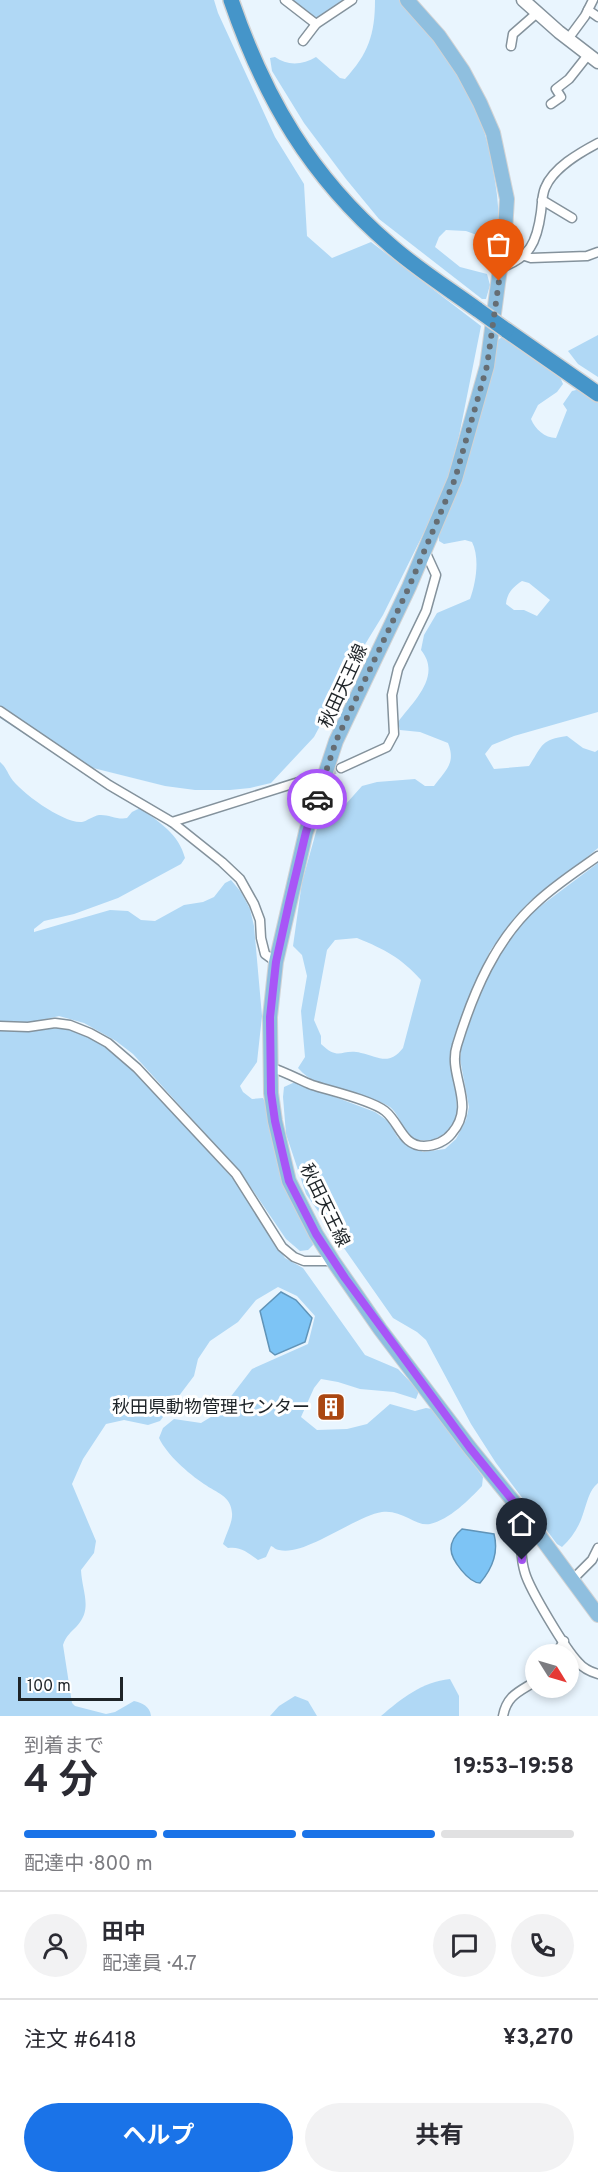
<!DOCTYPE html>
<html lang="ja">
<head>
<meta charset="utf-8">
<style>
	:root { --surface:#fff; --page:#f2f2f3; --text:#2b2b33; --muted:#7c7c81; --line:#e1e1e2; --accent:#1a73e8 }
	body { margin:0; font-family:Overpass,"Noto Sans JP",sans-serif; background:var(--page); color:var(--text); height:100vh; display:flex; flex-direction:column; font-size:22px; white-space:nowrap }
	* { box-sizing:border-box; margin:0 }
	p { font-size:20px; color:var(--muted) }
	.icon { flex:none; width:33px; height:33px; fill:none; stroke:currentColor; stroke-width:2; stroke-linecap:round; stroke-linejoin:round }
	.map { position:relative; height:1716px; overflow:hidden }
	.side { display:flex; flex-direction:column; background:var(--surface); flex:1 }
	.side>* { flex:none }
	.needle { width:39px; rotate:127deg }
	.tools { position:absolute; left:525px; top:1644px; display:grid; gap:12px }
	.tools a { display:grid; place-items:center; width:54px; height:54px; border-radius:50%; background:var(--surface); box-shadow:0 3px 9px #0003; font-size:30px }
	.scale { position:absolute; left:18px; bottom:15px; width:105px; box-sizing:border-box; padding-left:6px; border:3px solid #1e2428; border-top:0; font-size:16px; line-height:21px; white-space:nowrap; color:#1e2428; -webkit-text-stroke:4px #fff; paint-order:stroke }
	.pin { position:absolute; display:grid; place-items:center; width:51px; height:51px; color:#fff; margin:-62px -26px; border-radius:50% 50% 50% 0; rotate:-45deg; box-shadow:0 0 6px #0007 }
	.pin .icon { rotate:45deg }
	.courier { position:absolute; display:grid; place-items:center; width:60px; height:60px; margin:-30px; border:4px solid #a855f7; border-radius:50%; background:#fff; color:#222; box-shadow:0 2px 8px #0007 }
	.overview em { font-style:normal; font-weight:700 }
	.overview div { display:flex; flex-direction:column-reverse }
	.overview { display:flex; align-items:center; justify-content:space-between; height:102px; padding:0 24px }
	h1 { font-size:39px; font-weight:700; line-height:45px }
	.bar { display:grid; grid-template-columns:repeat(4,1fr); gap:9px 6px; align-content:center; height:72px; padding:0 24px }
	.bar i { height:8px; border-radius:4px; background:var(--line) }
	.bar .on { background:var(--accent) }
	.bar p { grid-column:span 4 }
	.line { display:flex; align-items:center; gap:15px; padding:0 24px; border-top:2px solid var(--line) }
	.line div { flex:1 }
	.round { display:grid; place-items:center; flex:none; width:63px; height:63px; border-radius:32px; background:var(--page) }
	.button { display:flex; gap:12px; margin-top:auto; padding:12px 24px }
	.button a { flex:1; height:69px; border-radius:36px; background:var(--accent); color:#fff; font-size:24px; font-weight:700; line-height:69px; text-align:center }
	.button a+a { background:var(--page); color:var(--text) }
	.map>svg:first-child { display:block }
</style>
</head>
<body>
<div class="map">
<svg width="598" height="1716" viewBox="0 0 598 1716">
	<rect width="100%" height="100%" fill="#e9f5fe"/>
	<g fill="#b0d8f5" fill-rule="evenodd">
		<path d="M0,0H214L218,13L275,137L304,184L307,236L332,258L371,242L481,326L459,436L449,474L438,504L383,615L353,664L314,737L271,783L250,788L230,790H195L165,786L81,765L58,756L0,718Z"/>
		<path d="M289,0H345L321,18L314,19Z"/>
		<path d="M375,0H401L411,8C427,31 445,53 460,76C482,112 492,154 497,195C498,208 501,226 495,237L485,238L466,231L446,230L439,237L435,247L460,267L487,274L490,285L486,299H482L379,219L346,179L304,123L272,71L270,58L275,57C287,66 303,65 316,57L340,78L345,79C368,54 375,35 375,0Z"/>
		<path d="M598,335V377L578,364L568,351Z"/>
		<path d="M502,337L560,377L563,384L557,392L538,405L531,419C535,429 545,438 556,438L567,410L563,404L572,391L580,389L598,401V712L514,736L492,745L485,754L494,769L529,766C543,745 540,740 567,736L583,748L595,752L598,750V848L511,922L490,951L454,1038L451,1058L456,1092L457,1113L454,1123L446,1133L431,1141L410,1139C404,1130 398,1113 390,1107C363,1090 320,1094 298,1068L305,1057L301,1011L307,976L302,955L293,946L302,882L323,807L327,804L338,807L345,805L362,786L377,782L415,779L425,786H434C446,770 456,763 448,743L420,732L400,730L398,722C414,701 442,676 421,650L424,635L437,613L470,599C476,583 480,558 472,542L465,540L444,544L439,541V532L495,342ZM522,581L529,583L550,600L537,616L524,610H514L506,604C507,593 513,587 522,581ZM357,938C386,950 400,957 421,980L403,1048C389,1066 379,1057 361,1053C341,1048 340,1062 321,1044V1036L314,1020L327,950L335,940Z"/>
		<path d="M0,762C6,767 7,772 11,778C20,792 64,824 82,822C87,821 93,816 99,815C108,814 117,820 127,818L132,812L140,808C159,822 179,834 185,858L181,864L118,898L74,914L44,921L34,929V932L110,910L128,911L141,920L155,921L184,905L203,902L214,897L225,883L231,880L241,892L250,909L254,926L262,1016L257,1062L240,1086L243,1092L252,1099L263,1098L266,1104L311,1236L313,1245L308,1250L300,1251L286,1239L241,1173L133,1054L116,1041L84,1023L59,1016L34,1022H0Z"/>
		<path d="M598,863V1483C589,1490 587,1503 583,1514C579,1527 572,1538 562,1547L557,1544L496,1463L471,1424L426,1340L417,1332L393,1318L306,1194L286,1134L283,1097L284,1087L295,1082L375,1112L388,1121L398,1138L423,1152L445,1149L456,1139L466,1120L469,1107L460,1059L462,1043L484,985L503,948L530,914Z"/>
		<path d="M58,1028L76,1031L100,1042L115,1054L150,1087L235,1181L285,1258L303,1268L365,1355L398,1369L419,1391L416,1399L394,1392L360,1389L338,1382L321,1379L314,1388L301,1417L317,1430L347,1429L367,1424L390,1404L415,1411L426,1408L432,1409L483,1477L482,1486C470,1499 449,1520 430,1524C417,1527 401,1509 382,1512C355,1516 304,1557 279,1550C276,1550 274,1547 271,1546L266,1557L258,1560C248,1553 241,1546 228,1548L223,1544C226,1534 233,1522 232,1513C231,1496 217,1493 204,1484C188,1473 167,1455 159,1438L163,1428L174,1419L201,1423L219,1412L252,1369L308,1344L315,1316L297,1296L278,1287L256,1300L238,1322L210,1341L198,1359L194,1376L160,1421L148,1425L124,1420L106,1424L83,1459L72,1484L96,1541L94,1553L81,1570C82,1592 93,1608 77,1626C71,1632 66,1636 63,1645L72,1703L75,1706L106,1714L115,1712L134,1701C142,1703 150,1706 151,1716H0V1031H29Z"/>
		<path d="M450,1679L459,1696V1716H381C402,1698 422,1682 450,1679Z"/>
		<path d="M295,1696L308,1701L317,1716H270L279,1706Z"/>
	</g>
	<g fill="#7dc4f5" stroke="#6094b8" stroke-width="1.5">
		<path d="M281,1292L296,1300L312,1318L305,1342L275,1355L270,1351L260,1311Z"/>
		<path d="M462,1529L494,1534C499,1553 492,1569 480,1583C469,1583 451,1560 451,1549C451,1541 456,1534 462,1529Z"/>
	</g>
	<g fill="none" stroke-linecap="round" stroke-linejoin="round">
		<path stroke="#c0cbd3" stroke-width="8" stroke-dasharray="8 4" stroke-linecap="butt" d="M305,780L341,768"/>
		<g stroke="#84929c" stroke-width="11">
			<g id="street">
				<path d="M285,0L316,24"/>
				<path d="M588,10L598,17"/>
				<path d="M568,39L585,16L593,0"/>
				<path d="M303,41L316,24L352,0"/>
				<path d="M511,46L513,34L537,13"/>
				<path d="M551,104L561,97L556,89L569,79L588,55"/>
				<path d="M542,200L572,218"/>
				<path d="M525,256L531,258L587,256L598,252"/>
				<path d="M500,268C530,258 537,242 541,212C542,204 542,195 545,188C553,168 579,153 598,143"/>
				<path d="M0,711L109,785L172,822L222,862L240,879L254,904L260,920L261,938L265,954L276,962"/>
				<path d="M341,768L387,747L394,734L392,695L398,669L426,611L436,575L425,551"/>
				<path d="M172,822L305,780"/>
				<path d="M0,1026L28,1027L55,1023L70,1025L90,1033L108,1043L137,1068L236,1174L282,1247L294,1257L304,1261H333"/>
				<path d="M270,1067C285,1072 298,1079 312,1085C331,1091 371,1100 385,1111C400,1123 402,1146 424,1146C435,1146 446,1141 452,1133C477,1104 447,1075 457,1045C473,993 495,940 536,903C555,885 577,871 598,856"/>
				<path d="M522,1512C522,1532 519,1554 525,1573C530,1590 566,1650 578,1662C583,1668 591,1672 598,1674"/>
				<path d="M572,1580L592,1560L598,1548"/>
				<path d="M556,1654L564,1641"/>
				<path d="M503,1716C507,1695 519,1692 536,1681"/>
			</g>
		</g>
		<g stroke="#84929c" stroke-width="15">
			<path id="secondary" d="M523,0L559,32L598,62"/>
		</g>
		<g stroke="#d2d3d4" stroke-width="16">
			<path id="primary" d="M407,0L439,36L463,71L480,103L493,133L507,199L505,231L487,366L455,479L409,587L336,741L306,832L276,962L270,1017L271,1093L275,1121L289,1181L316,1234L333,1261L380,1329L470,1448L522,1512L598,1615"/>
		</g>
		<g stroke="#d2d3d4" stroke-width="18">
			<g id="highway">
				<path d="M231,0C265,99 310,176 390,245C417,269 449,289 478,310"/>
				<path d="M506,330L598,394"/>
			</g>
		</g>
		<use href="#street" stroke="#fff" stroke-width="8"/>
		<use href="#secondary" stroke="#fff" stroke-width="12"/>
		<use href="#primary" stroke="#8fbfdf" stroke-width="14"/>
		<use href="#highway" stroke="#4595c9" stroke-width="15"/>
		<g stroke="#d2d3d4" stroke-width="18" stroke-linecap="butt">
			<path id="highway-bridge" d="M478,310L506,330"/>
		</g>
		<use href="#highway-bridge" stroke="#4595c9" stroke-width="15"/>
	</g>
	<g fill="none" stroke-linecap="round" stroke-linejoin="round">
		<path stroke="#656d73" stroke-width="6" stroke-dasharray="0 10.8" d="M317,799L336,741L409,587L455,479L487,366L499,281"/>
		<path stroke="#a855f7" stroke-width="8" d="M317,799L306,832L289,903L276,962L270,1017L271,1093L275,1121L289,1181L316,1234L345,1278L470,1448L522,1512V1560"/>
	</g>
	<defs>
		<g id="building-square" transform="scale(1.5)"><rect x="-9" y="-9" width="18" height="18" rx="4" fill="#aa4712" stroke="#fff"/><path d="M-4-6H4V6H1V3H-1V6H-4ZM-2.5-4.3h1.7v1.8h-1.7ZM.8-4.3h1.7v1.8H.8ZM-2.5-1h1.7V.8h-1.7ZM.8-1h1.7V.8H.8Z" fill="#fff"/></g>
	</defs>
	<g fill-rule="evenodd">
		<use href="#building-square" x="331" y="1407"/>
	</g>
	<g text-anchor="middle" stroke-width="6" stroke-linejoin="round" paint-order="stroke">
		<g font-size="18" fill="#1e2428" stroke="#fff">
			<text transform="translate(343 686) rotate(-65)" y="6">秋田天王線</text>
			<text transform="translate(325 1205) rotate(64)" y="6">秋田天王線</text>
		</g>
		<g font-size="18" fill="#1e2428" stroke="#fff" text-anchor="end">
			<text x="310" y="1413">秋田県動物管理センター</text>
		</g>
	</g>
</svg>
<div class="tools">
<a><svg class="needle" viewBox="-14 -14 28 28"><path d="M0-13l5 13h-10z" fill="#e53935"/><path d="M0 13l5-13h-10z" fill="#7c7c81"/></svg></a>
</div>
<div class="scale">100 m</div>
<div class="pin" style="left:499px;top:281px;background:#ea580c"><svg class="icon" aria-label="bag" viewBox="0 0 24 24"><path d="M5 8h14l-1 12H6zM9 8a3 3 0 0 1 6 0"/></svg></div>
<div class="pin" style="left:522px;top:1560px;background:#1f2937"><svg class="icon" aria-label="home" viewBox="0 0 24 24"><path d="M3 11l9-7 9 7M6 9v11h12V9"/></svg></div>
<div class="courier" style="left:317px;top:799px"><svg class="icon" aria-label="car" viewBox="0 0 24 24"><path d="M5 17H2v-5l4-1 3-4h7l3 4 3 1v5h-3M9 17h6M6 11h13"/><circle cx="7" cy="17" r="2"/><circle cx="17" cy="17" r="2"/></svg></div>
</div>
<section class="side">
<div class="overview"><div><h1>4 分</h1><p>到着まで</p></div><em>19:53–19:58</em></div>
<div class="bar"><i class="on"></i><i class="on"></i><i class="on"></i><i></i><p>配達中 · 800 m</p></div>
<div class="line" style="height:108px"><a class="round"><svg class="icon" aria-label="person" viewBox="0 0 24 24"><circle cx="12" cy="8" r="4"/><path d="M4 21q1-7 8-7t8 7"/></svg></a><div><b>田中</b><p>配達員 · 4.7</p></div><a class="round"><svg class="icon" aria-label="chat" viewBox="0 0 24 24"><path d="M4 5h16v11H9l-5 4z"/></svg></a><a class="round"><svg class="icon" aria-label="phone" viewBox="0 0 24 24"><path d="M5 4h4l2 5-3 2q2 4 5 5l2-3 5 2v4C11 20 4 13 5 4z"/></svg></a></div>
<div class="line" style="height:78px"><div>注文 #6418</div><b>¥3,270</b></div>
<div class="button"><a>ヘルプ</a><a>共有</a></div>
</section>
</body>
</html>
